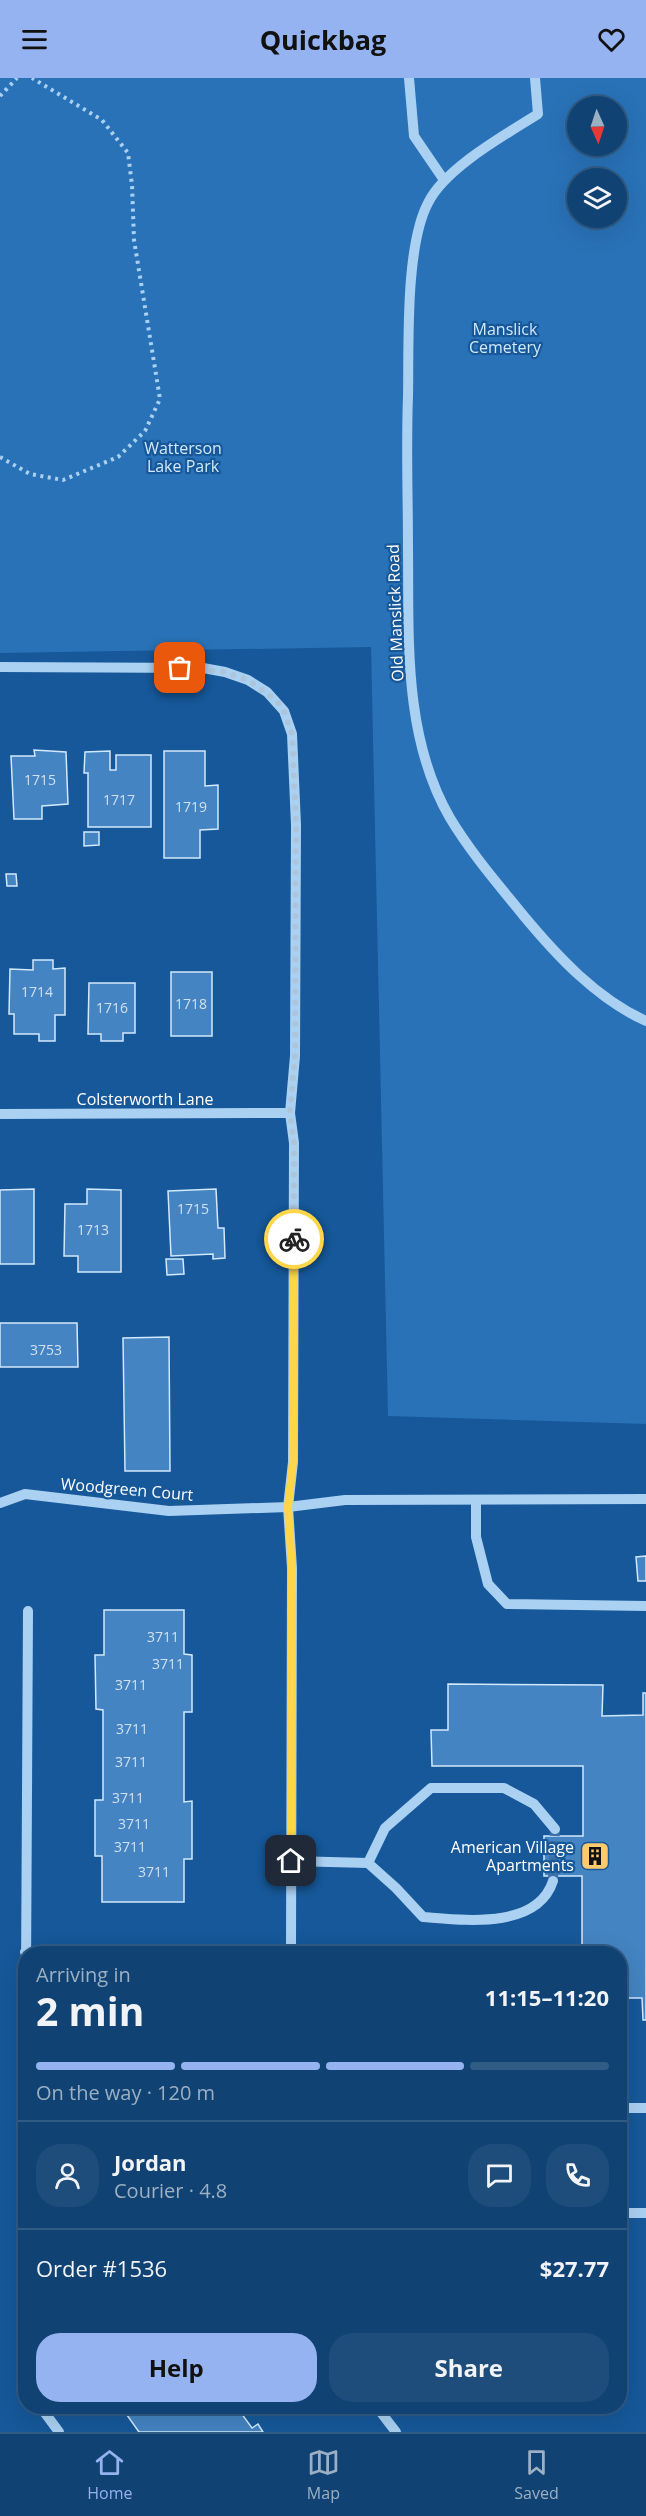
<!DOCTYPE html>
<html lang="en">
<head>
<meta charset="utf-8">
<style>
	:root { --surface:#104273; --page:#1e4d7b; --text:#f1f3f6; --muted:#9cb0c4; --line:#305b85; --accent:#95b2f1 }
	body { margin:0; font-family:"Open Sans",sans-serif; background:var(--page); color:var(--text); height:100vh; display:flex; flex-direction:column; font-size:22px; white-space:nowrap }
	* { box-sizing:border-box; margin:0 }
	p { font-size:20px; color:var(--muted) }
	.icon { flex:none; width:33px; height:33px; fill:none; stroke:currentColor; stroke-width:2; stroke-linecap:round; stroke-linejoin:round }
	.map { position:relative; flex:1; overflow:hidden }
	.sheet { position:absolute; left:18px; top:1868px; width:609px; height:468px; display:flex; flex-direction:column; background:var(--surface); border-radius:24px; box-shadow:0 6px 24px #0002,0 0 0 2px var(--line) }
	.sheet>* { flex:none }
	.needle { width:39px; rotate:177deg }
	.fabs { position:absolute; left:567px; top:18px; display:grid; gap:12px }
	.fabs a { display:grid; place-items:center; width:60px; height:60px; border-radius:50%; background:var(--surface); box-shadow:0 6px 24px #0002,0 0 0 2px var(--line); font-size:30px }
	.pin { position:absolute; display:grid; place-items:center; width:51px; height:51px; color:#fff; margin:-26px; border-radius:12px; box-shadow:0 3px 9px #0006 }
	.courier { position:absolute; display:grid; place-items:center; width:60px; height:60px; margin:-30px; border:4px solid #ffd54a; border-radius:50%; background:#fff; color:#222; box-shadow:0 2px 8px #0007 }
	.summary em { font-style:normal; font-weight:700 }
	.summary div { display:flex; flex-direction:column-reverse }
	.summary { display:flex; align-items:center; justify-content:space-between; height:102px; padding:0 18px }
	h1 { font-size:39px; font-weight:700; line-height:45px }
	.bar { display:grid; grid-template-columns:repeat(4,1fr); gap:9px 6px; align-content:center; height:72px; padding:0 18px }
	.bar i { height:8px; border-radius:4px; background:var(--line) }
	.bar .selected { background:var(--accent) }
	.bar p { grid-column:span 4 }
	.line { display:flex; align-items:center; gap:15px; padding:0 18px; border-top:2px solid var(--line) }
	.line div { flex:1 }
	.round { display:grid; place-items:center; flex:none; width:63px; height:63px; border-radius:24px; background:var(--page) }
	.button { display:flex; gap:12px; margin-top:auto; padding:12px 18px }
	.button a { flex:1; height:69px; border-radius:24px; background:var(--accent); color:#111; font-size:24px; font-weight:700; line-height:69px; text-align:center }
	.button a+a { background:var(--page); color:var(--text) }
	header { display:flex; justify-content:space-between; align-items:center; height:78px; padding:0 18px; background:var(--accent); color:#111; font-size:27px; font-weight:700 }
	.dock { display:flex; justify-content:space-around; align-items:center; height:84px; border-top:2px solid var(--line); background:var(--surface); font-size:16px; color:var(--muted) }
	.dock a { display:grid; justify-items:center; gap:3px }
	.dock .selected { color:var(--accent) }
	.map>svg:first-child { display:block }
</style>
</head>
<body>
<header><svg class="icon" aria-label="menu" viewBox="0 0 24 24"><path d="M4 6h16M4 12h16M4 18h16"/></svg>Quickbag<svg class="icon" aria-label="heart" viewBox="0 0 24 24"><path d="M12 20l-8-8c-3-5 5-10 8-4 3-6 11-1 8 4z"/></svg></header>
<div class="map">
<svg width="646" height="2354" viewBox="0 0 646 2354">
	<rect width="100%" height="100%" fill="#165899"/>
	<path fill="#2972b7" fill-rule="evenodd" d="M0,0H646V1346L388,1338L371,569L0,575ZM578,28H616V68H578ZM578,100H616V140H578Z"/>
	<g fill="#4484c2" stroke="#d2e8fc" stroke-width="1.5">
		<path d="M34,672L66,674L68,726L42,728V741H14L11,678H35Z"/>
		<path d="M110,673V692H116V677H151V749H88V695H84L85,674Z"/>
		<path d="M164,673H205V708L218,707V751L200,752V780H164Z"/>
		<path d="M84,754H99V767L84,768Z"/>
		<path d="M6,796H16L17,808H7Z"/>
		<path d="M33,882H53V891L65,890V937H55V963H39V956H14V936H9L10,891L33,892Z"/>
		<rect x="171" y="894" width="41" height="64"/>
		<path d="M89,905H135V955H123V963H101V956H88Z"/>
		<path d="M34,1111V1186H0V1112Z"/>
		<path d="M87,1111L121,1112V1194H78V1178H64L65,1126H87Z"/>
		<path d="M216,1111L218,1150H224L225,1180L213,1181V1176L171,1178L168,1113Z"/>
		<path d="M166,1181H183L184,1196L167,1197Z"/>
		<path d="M0,1245H77L78,1289H0Z"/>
		<path d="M169,1259L170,1393H125L123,1260Z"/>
		<path d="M646,1478V1503H638L636,1479Z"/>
		<path d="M104,1532H184V1576L192,1577V1634H184V1724L192,1723V1781H184V1824H102V1778H95V1722H103V1632L96,1631L95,1577H104Z"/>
		<path d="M448,1606L603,1607L602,1638L643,1637V1615H646V1942H643L642,1920H620V1875H431V1869L582,1870V1798H544V1758H583V1688H432L431,1652H448Z"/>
		<path d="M124,2328H236L252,2350L258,2346L263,2354H139L122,2330Z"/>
	</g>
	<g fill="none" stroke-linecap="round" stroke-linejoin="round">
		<path stroke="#3971a8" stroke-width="10" stroke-dasharray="10 5" stroke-linecap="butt" d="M553,1803L555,1751"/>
		<g stroke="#aad0f2" stroke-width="4" stroke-dasharray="3 4.5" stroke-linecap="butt">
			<path d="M0,18L17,0"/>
			<path d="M0,379L30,396L63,402L118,379L145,353L160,321L134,162L132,107L128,75L102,42L32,0"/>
		</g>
		<g stroke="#aad0f2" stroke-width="10">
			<path d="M409,0L414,58L444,102"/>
			<path d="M535,0L538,36C505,57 445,90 428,125C405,169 409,267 408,318C406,369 408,420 408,472C409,561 403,659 450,740C471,775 498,806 523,837C557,878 597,921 646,943"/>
			<path d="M0,589L203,590L225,594L248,602L267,614L284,633L292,656L296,747L295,978L290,1035L294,1065L293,1384L288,1429L292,1490L291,1875"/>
			<path d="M0,1036L290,1035"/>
			<path d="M476,1422V1459L488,1506L507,1526L646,1528"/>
			<path d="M0,1425L25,1416L169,1433L288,1429L345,1422L646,1421"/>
			<path d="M291,1783L368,1785L396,1810L423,1839C463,1842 537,1852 553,1803"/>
			<path d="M368,1785L385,1750L431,1710H504L534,1726L555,1751"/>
			<path d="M25,1874L291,1873"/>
			<path d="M26,1897L28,1533"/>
			<path d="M620,2030H646"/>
			<path d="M620,2135H646"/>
			<path d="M43,2328L45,2335L59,2354"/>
			<path d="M376,2328L396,2354"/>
		</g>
	</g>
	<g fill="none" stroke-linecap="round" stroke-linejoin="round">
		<path stroke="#adc5db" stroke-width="6" stroke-dasharray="0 10.8" d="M180,590L225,594L248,602L276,622L284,633L292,656L296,747L295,978L290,1035L294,1065V1161"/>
		<path stroke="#ffd54a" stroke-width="8" d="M291,1783L292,1490L288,1429L293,1384L294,1161"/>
	</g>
	<defs>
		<g id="building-square" transform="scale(1.5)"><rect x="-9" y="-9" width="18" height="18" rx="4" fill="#ffca6b" stroke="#165899"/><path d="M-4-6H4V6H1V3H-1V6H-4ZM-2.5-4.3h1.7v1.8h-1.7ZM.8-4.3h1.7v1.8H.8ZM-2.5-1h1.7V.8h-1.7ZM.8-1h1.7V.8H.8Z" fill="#111"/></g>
	</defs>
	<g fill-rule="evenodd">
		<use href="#building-square" x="595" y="1778"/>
	</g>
	<g text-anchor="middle" stroke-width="4.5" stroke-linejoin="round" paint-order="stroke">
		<g font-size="14" fill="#d0e0f0">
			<text x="40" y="707">1715</text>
			<text x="119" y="727">1717</text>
			<text x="191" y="734">1719</text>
			<text x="37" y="919">1714</text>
			<text x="191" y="931">1718</text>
			<text x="112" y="935">1716</text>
			<text x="193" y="1136">1715</text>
			<text x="93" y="1157">1713</text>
			<text x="46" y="1277">3753</text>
			<text x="163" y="1564">3711</text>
			<text x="168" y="1591">3711</text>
			<text x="131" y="1612">3711</text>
			<text x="132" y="1656">3711</text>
			<text x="131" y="1689">3711</text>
			<text x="128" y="1725">3711</text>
			<text x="134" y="1751">3711</text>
			<text x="130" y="1774">3711</text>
			<text x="154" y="1799">3711</text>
		</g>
		<g font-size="16" fill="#d2e8fc" stroke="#165899">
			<text x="505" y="257">Manslick<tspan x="505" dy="18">Cemetery</tspan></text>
			<text x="183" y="376">Watterson<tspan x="183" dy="18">Lake Park</tspan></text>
		</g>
		<g font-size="16" fill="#fff" stroke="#165899">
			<text transform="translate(395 535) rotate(-92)" y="6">Old Manslick Road</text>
			<text x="145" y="1027">Colsterworth Lane</text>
			<text transform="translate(127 1411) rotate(5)" y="6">Woodgreen Court</text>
		</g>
		<g font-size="16" fill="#fff" stroke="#165899" text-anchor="end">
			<text x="574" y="1775">American Village<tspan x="574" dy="18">Apartments</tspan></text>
		</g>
	</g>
</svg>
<div class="fabs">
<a><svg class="needle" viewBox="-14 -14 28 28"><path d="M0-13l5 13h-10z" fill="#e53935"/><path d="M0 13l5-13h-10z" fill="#9cb0c4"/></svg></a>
<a><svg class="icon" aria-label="layers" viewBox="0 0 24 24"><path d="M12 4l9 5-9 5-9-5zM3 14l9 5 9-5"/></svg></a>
</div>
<div class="pin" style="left:180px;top:590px;background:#ea580c"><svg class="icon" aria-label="bag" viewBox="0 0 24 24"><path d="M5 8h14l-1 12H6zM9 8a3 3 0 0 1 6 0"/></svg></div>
<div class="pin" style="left:291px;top:1783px;background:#1f2937"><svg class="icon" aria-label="home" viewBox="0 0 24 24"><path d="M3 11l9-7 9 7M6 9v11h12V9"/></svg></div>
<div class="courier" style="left:294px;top:1161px"><svg class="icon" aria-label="bike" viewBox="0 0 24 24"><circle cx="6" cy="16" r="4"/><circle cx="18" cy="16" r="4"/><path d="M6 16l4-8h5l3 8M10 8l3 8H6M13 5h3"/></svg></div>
<section class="sheet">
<div class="summary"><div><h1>2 min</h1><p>Arriving in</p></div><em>11:15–11:20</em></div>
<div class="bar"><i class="selected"></i><i class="selected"></i><i class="selected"></i><i></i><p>On the way · 120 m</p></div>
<div class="line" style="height:108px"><a class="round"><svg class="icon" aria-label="person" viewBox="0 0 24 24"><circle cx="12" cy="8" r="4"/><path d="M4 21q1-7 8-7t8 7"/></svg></a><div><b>Jordan</b><p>Courier · 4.8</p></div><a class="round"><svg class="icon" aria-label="chat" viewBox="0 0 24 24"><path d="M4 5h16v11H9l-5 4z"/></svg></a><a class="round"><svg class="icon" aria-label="phone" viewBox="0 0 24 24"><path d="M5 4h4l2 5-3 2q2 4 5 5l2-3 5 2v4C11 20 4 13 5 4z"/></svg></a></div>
<div class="line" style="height:78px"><div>Order #1536</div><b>$27.77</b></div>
<div class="button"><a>Help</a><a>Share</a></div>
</section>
</div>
<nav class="dock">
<a class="selected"><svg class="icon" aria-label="home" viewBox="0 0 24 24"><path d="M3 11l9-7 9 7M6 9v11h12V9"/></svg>Home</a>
<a><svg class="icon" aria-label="map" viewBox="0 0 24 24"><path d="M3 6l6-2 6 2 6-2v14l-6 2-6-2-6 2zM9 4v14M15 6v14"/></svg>Map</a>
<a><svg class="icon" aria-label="saved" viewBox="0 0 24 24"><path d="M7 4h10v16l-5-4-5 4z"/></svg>Saved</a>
</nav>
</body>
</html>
